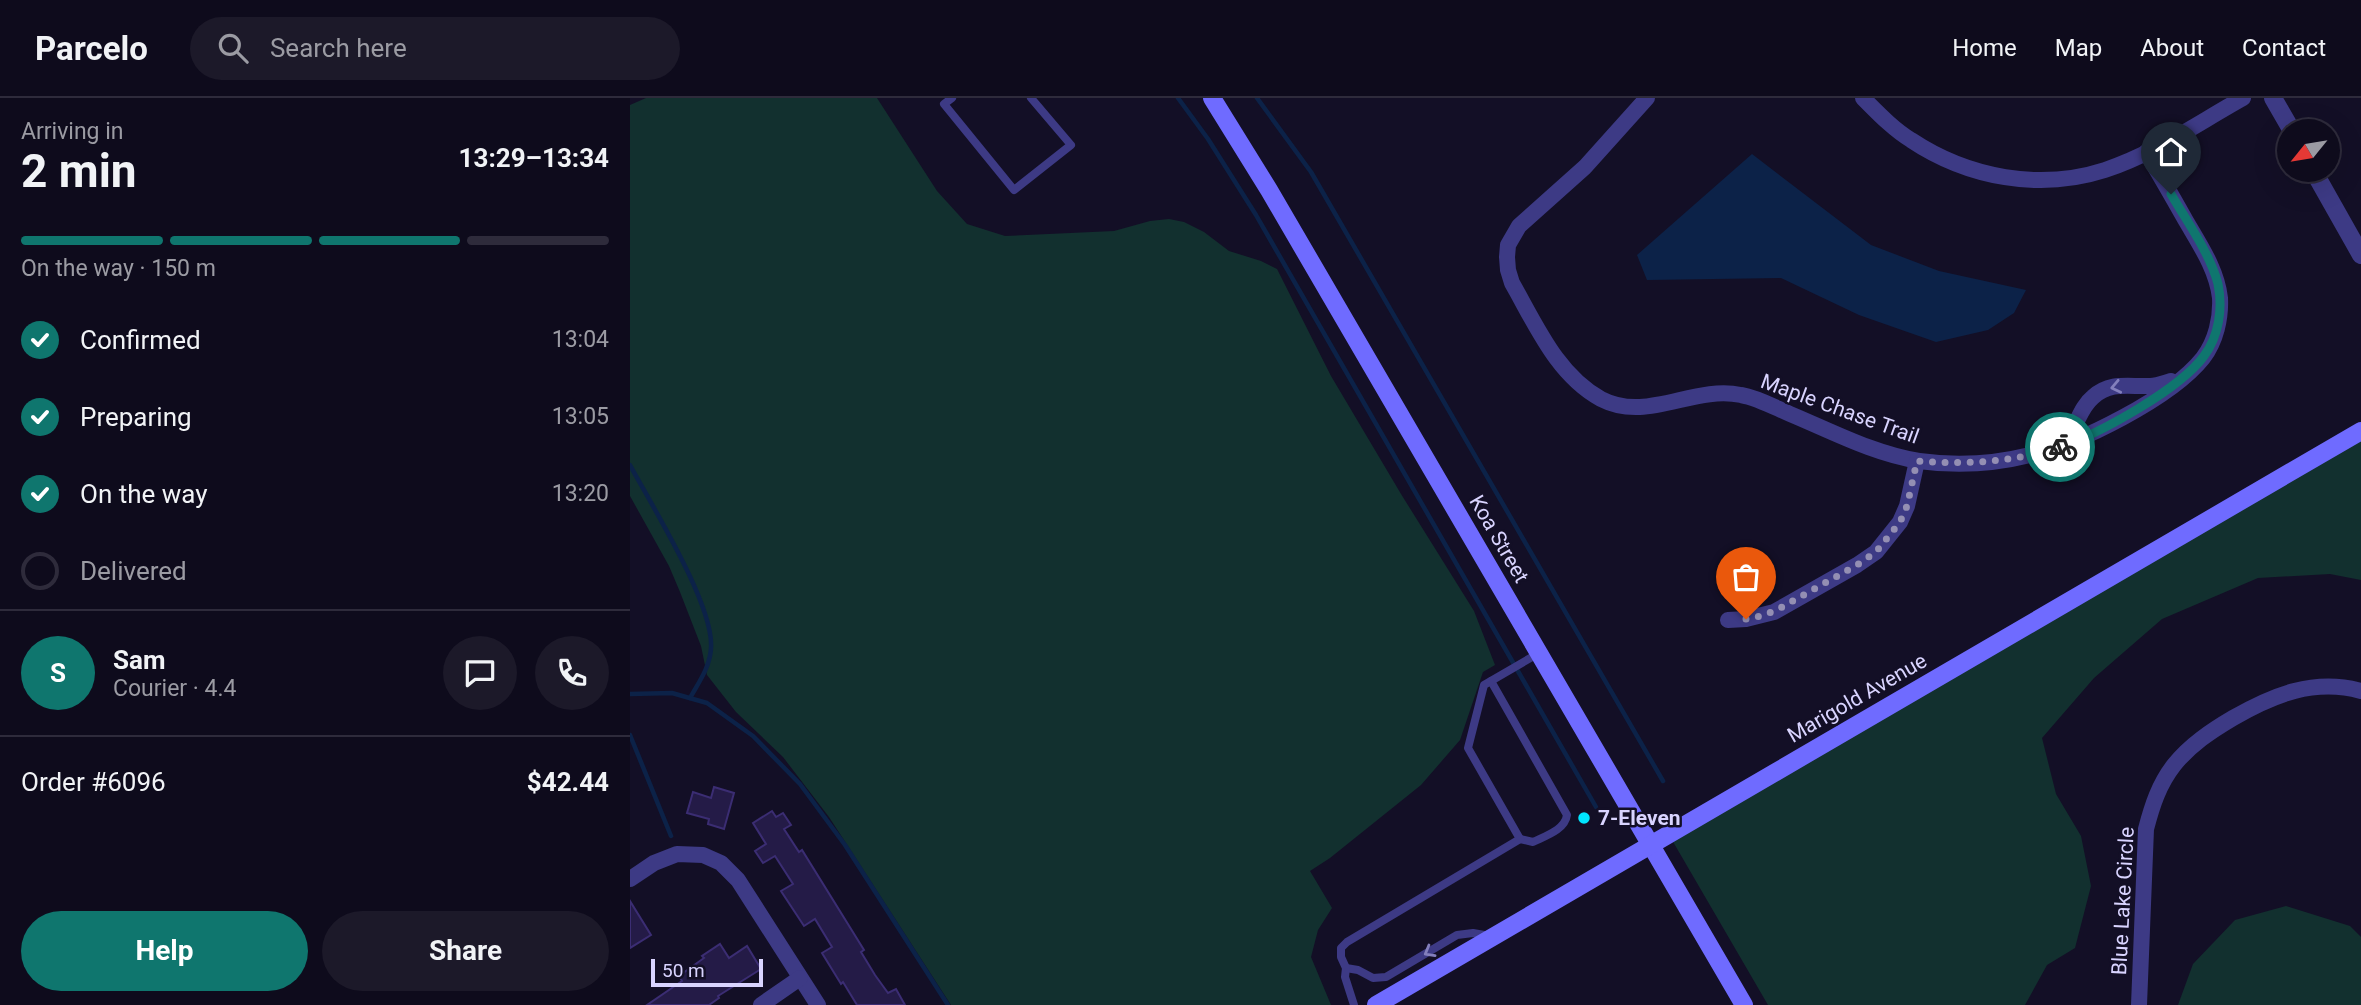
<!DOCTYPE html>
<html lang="en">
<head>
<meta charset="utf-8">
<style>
	:root { --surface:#0e0b1c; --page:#1c1929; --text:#f1f3f6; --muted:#9b9ba3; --line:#2e2b3b; --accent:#0f766e }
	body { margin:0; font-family:Roboto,sans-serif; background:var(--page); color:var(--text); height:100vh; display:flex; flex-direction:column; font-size:26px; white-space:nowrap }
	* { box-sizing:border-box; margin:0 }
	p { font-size:23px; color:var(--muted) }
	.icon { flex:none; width:38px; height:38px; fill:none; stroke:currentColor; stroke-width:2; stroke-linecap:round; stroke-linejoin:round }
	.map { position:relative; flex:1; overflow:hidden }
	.side { display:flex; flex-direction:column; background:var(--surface); width:630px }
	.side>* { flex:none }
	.needle { width:46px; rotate:240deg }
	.tools { position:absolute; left:1647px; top:21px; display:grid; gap:14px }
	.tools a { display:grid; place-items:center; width:63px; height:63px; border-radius:50%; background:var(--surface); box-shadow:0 7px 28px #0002,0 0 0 2px var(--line); font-size:35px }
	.scale { position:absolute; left:21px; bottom:18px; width:112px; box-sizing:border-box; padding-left:7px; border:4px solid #d9d4ff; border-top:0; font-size:19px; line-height:24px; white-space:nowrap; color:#d9d4ff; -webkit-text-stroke:5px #130f26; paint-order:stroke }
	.pin { position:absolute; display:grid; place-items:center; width:60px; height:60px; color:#fff; margin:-72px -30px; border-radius:50% 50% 50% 0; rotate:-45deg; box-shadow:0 0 7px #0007 }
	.pin .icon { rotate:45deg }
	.courier { position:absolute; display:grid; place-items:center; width:70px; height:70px; margin:-35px; border:5px solid #0f766e; border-radius:50%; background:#fff; color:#222; box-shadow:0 2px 9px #0007 }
	.summary em { font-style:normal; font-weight:700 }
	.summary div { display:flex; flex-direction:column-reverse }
	.summary { display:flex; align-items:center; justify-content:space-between; height:119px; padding:0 21px }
	h1 { font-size:46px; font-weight:700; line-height:52px }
	.bar { display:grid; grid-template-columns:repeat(4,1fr); gap:10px 7px; align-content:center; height:84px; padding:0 21px }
	.bar i { height:9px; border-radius:5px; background:var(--line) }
	.bar .selected { background:var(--accent) }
	.bar p { grid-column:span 4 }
	.line { display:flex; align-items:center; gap:18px; padding:0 21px; border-top:2px solid var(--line) }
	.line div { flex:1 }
	.round { display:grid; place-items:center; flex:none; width:74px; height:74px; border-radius:37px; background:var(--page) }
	ol { padding:0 21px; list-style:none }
	li { display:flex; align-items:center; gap:21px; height:77px }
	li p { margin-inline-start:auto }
	li .icon { padding:7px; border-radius:50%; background:var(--accent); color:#fff; stroke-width:4 }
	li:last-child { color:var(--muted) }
	li i { width:38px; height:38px; border:4px solid var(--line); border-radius:50% }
	.action { display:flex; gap:14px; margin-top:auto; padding:14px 21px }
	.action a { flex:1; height:80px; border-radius:42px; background:var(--accent); color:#fff; font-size:28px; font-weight:700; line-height:80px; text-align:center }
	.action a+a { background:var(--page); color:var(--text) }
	header { display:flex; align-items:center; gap:42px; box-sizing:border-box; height:98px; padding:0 35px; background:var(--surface); border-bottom:2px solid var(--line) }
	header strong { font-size:33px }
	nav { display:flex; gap:38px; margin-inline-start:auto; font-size:24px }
	.search { width:490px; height:63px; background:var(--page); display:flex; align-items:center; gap:18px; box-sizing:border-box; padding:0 24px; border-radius:38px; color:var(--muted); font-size:26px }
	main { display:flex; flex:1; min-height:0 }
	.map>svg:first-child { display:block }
</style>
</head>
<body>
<header>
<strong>Parcelo</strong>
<div class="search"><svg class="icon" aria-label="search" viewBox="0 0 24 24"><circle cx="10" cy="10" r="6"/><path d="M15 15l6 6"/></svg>Search here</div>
<nav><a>Home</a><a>Map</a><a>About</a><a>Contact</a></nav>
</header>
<main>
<section class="side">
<div class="summary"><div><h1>2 min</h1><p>Arriving in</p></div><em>13:29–13:34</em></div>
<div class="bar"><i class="selected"></i><i class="selected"></i><i class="selected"></i><i></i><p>On the way · 150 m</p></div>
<ol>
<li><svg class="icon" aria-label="check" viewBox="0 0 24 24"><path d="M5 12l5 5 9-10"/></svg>Confirmed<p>13:04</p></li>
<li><svg class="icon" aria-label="check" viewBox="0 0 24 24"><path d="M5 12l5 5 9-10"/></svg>Preparing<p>13:05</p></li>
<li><svg class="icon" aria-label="check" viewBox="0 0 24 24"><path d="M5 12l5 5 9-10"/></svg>On the way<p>13:20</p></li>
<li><i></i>Delivered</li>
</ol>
<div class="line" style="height:126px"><b class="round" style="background:var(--accent);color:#fff">S</b><div><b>Sam</b><p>Courier · 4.4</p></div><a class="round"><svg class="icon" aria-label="chat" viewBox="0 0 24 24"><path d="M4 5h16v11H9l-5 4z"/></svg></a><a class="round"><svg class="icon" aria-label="phone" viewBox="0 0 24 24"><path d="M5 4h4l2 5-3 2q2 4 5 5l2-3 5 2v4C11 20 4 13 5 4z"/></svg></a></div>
<div class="line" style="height:91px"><div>Order #6096</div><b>$42.44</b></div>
<div class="action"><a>Help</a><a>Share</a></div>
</section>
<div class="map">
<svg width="1731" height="907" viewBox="0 0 1731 907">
	<rect width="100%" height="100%" fill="#130f26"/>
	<g fill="#12302f">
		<path d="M16,0H247L307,93L337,126L375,138L484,133L520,123L539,121L554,124L574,134L599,153L631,163L647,171L701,278L771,396L844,513L865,567L853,574L830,642L791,687L700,760L680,773L702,810L688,832L681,859L701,907H321L199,719L153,659L106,614L77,577L71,548L50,494L39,468L0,398V7Z"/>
		<path d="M1731,342V482L1700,476L1628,480L1532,521L1464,580L1412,640L1426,696L1451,738L1461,788L1445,850L1417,867L1395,907H1138L1042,742Z"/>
		<path d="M1656,808L1720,828L1731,839V907H1548L1563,866L1605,822Z"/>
	</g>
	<path fill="#0c2248" d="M1122,56L1241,147L1309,173L1396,192L1384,215L1358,232L1306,244L1229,217L1151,180L1017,182L1007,157Z"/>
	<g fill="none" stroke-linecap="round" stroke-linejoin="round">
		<g stroke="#0c2248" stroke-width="4.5">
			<path d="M548,0L578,41L626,117L966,709"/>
			<path d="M627,0L681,74L1033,683"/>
			<path d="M0,367C22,408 84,507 81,550C80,569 69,584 60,600"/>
			<path d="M0,596L42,595L77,605L123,638L170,686L215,747L318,907"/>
			<path d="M0,637L41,738"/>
		</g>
	</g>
	<g fill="#241b47" stroke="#3b2d73" stroke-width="2">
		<path d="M84,689L104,695L94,731L78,726L79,721L57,715L63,694L81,700Z"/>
		<path d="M142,713L146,719L153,715L161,727L154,731L169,754L172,752L234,852L231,854L245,877L258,895L266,891L275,907H227L213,884L211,886L192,855L202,849L185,821L174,828L151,793L163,786L145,758L133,765L125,753L136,746L123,725Z"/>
		<path d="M0,803L21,837L0,850Z"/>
		<path d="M90,846L99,860L117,848L131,871L88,898L89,900L79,907H17L52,883L49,878L74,860L72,858Z"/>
	</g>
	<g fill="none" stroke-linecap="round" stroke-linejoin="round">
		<g stroke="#3d3a85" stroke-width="8">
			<path d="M322,0L314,6L384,92L441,47L401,0"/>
			<path d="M861,583L937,717C935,732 915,738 903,744L890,741"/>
			<path d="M716,870L728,872L743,880L756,879L827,837L843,835L860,838"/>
			<path d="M724,907L715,879L716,870L711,859V850L717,844L890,741L838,650L854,587L909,555"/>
		</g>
		<g stroke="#3d3a85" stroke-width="16">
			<path d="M1017,0L955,69L889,128L878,147L877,159L878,172L882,185C906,227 927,277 971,301C1017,325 1063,287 1111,297C1128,300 1144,309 1160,316C1201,333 1244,356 1289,363C1325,368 1364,366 1400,357C1449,346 1541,300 1573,260C1586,243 1591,220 1590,200C1587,172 1570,147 1556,123C1543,100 1530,77 1516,54"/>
			<path d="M1233,0C1248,15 1263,31 1281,42C1338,80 1410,93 1475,72C1524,56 1568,25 1613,0"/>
			<path d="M1429,346C1447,335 1447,312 1463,299C1481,283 1499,289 1520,288C1527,288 1534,285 1541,283"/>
			<path d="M1098,522L1116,521L1144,514L1227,467L1246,454L1270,424L1277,408L1287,363"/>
			<path d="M0,781L24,765L47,756L73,757L91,765L108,782L188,907"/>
			<path d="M131,907L170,880"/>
			<path d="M1509,907L1516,731C1522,708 1529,686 1544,667C1560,647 1581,633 1603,620C1643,597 1684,580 1731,593"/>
		</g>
		<g stroke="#3d3a85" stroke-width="18">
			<path d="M1643,0L1662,33"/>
			<path d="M1683,72L1731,157"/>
		</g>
		<g stroke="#6f6bff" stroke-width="18">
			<path d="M582,0L639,92L1114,907"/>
			<path d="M746,907L1731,333"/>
		</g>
	</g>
	<defs><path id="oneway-chevron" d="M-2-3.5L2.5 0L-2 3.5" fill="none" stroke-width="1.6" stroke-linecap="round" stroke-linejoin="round" transform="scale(1.75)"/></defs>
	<g stroke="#837fbc">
		<use href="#oneway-chevron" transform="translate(1486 289) rotate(168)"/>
		<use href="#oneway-chevron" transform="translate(799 854) rotate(150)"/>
	</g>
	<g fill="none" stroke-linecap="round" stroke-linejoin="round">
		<path stroke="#948fb3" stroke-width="7" stroke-dasharray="0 12.6" d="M1116,521L1135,517L1152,509L1227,467L1246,454L1270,424L1277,408L1287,363C1336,367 1383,364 1430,349"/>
		<path stroke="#0f766e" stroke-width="9" d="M1430,349C1469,336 1550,291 1574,258C1589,238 1593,210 1588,186C1580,155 1557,124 1541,96"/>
	</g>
	<circle fill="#00e5ff" stroke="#130f26" stroke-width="2.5" cx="954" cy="720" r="7"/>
	<g text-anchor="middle" stroke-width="5" stroke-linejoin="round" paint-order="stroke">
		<g font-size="21" fill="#d9d4ff" stroke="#130f26">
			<text transform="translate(1210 311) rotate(20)" y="7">Maple Chase Trail</text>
			<text transform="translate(869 441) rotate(60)" y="7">Koa Street</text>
			<text transform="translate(1227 600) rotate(-30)" y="7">Marigold Avenue</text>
			<text transform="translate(1493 803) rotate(-87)" y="7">Blue Lake Circle</text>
		</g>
		<g font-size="21" font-weight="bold" fill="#d9d4ff" stroke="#130f26" text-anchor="start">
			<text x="968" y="727">7-Eleven</text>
		</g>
	</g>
</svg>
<div class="tools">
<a><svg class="needle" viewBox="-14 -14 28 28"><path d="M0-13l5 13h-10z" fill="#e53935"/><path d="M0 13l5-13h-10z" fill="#9b9ba3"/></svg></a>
</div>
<div class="scale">50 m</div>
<div class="pin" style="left:1116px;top:521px;background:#ea580c"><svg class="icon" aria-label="bag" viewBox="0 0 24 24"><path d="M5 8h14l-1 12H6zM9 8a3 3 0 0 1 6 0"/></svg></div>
<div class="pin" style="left:1541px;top:96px;background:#1f2937"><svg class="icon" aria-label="home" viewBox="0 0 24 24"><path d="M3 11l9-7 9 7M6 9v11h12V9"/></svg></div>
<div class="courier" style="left:1430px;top:349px"><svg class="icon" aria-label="bike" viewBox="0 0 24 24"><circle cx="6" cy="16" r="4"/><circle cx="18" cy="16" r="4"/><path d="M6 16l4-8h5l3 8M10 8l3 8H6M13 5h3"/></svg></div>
</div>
</main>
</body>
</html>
